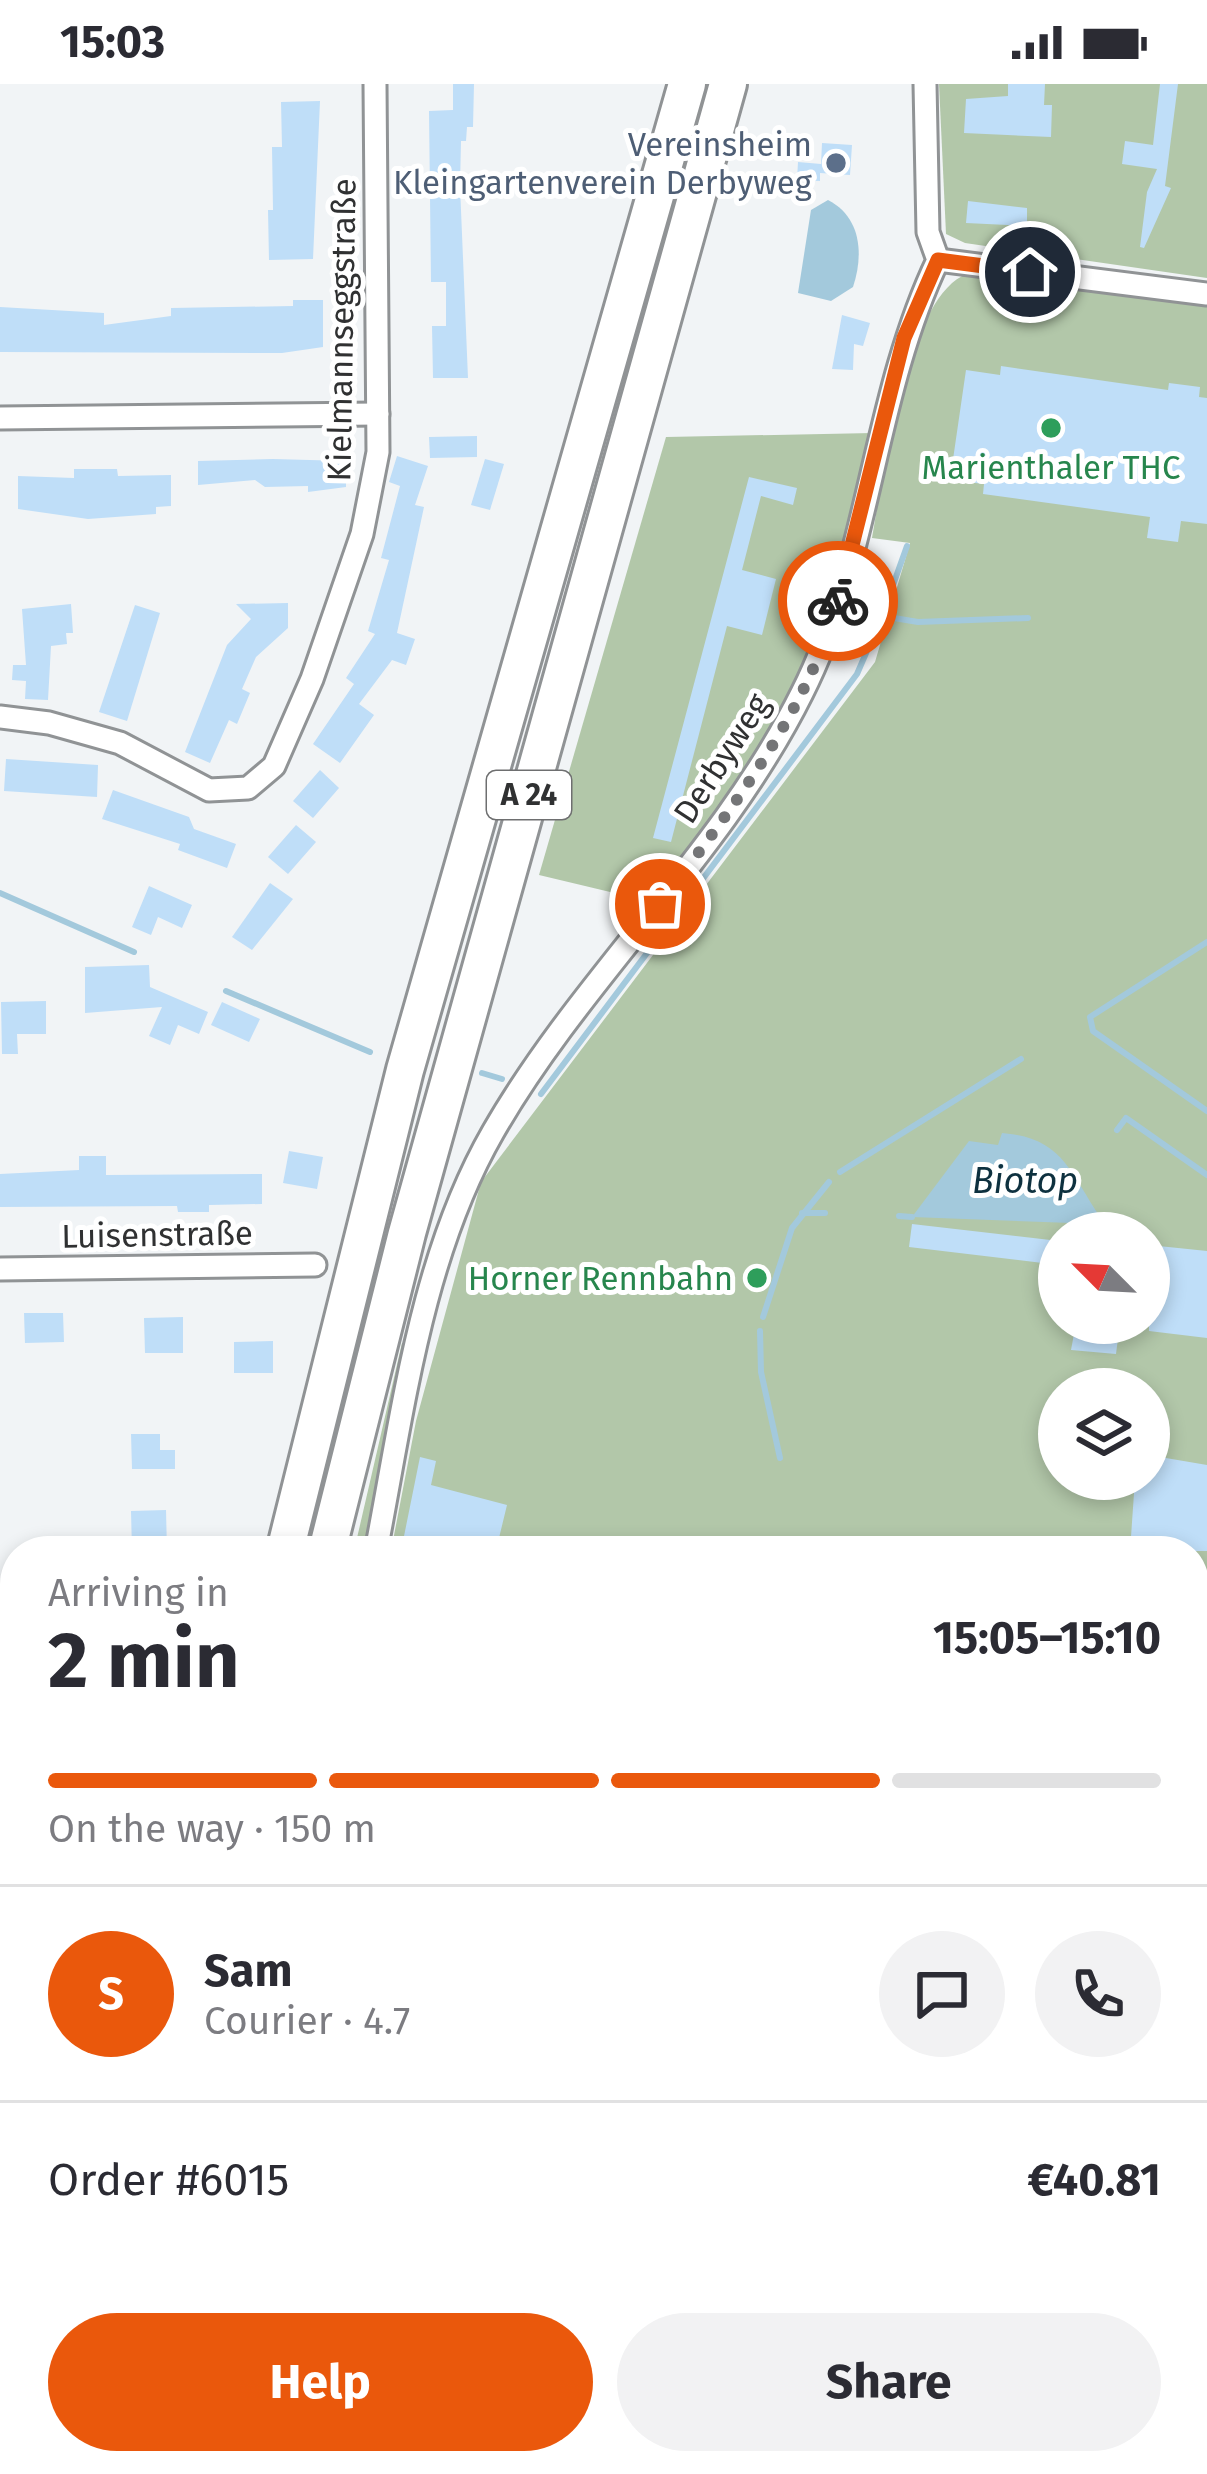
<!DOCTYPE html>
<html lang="en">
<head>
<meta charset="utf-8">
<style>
	:root { --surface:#fff; --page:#f2f2f3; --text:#2b2b33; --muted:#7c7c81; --line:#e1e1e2; --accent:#ea580c }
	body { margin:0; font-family:"Fira Sans",sans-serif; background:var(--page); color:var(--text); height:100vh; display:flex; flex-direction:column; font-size:45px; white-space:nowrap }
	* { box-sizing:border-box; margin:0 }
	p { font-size:39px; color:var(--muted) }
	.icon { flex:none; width:66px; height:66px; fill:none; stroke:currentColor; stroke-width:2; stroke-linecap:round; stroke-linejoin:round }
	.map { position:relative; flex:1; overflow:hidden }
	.sheet { position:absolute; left:0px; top:1452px; width:1209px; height:939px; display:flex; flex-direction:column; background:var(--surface); border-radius:48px 48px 0 0; box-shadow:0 6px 18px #0003 }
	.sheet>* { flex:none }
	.needle { width:78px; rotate:294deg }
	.fabs { position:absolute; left:1038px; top:1128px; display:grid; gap:24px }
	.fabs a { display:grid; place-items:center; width:132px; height:132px; border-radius:50%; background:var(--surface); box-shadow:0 6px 18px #0003; font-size:60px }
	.pin { position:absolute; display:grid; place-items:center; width:102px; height:102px; color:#fff; margin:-51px; border:6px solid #fff; border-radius:50%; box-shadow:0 3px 12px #0007 }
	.courier { position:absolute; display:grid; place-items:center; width:120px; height:120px; margin:-60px; border:9px solid #ea580c; border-radius:50%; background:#fff; color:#222; box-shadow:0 3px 15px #0007 }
	.overview em { font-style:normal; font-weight:700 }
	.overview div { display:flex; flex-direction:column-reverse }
	.overview { display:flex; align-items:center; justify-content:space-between; height:204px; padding:0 48px }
	h1 { font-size:78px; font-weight:700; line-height:90px }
	.bar { display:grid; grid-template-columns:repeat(4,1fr); gap:18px 12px; align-content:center; height:144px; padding:0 48px }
	.bar i { height:15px; border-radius:9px; background:var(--line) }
	.bar .active { background:var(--accent) }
	.bar p { grid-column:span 4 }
	.line { display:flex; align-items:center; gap:30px; padding:0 48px; border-top:3px solid var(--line) }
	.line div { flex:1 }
	.round { display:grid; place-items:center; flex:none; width:126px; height:126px; border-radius:63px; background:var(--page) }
	.action { display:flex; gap:24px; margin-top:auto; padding:24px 48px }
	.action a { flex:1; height:138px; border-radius:72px; background:var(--accent); color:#fff; font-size:48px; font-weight:700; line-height:138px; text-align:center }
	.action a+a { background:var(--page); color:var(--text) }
	.status { display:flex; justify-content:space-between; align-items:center; height:84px; padding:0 60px; background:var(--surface); direction:ltr }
	.status svg { height:33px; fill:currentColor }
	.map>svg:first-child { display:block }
</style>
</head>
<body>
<div class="status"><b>15:03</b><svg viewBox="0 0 49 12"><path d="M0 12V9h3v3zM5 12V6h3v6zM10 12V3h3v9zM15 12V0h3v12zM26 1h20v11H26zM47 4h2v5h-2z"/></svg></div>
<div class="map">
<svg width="1207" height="2390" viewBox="0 0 1207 2390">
	<rect width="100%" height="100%" fill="#f1f4f6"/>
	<g fill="#b2c7a9" fill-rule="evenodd">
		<path d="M939,0H1207V194L965,159L946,150Z"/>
		<path d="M978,188L1207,222V1914L1194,1912V1467H391L416,1337L481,1098L875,578L910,459L872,454C882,398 909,189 978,188ZM1059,1149H1149V1239H1059ZM1059,1305H1149V1395H1059Z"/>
		<path d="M873,349L826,531L786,626L652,818L539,791L666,353Z"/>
		<path d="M411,1258L369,1467H354L402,1259Z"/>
	</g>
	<g fill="#a3c9dc">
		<path d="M828,116C861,133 864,170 853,203L831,217L798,209L811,126Z"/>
		<path d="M1002,1049C1062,1054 1069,1086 1100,1133L1098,1140L912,1133L969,1057L998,1061Z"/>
	</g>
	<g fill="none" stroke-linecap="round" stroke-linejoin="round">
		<g stroke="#a3c9dc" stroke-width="6">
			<path d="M882,532L907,462"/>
			<path d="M0,809L134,868"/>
			<path d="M1207,858L1090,933L1093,947L1207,1027"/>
			<path d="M226,907L370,968"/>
			<path d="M482,989L502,995"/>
			<path d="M541,1010L857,590L882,532L918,538L1028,534"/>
			<path d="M1117,1046L1126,1034L1207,1091"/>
			<path d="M840,1088L1021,975"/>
			<path d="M802,1129H825"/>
			<path d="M899,1132L912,1133"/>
			<path d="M763,1233L792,1144L829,1098"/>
			<path d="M760,1247L761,1288L780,1374"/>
		</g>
	</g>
	<g fill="#bfdef8">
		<path d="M453,0H474L473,43H467L466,57H461L460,102L468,294H433L432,242H446V198H431L429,27L453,26Z"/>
		<path d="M1008,0H1045L1044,21H1052L1051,53L964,49L966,15L1008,12Z"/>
		<path d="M1160,0H1178L1165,102L1171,104L1144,164L1140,163L1147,108L1157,85L1122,80L1125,57L1153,61Z"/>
		<path d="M320,17L313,175L269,176L268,126H273L272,63H282L281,18Z"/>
		<path d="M822,59L852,61L850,91L820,89V97L797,96L798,78L821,80Z"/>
		<path d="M968,117L1027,124V142L966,139Z"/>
		<path d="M293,216H323V263L282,269L0,268V223L104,229V241L171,232V224L293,222Z"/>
		<path d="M842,231L870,239L863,262L854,260L853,286L832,285Z"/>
		<path d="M1001,282L1168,306L1169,299L1200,303L1199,313L1207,314V440L1181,437L1178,458L1147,454L1150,433L983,410L984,400L950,396L966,286L1000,291Z"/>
		<path d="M477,352V373L430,374L429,353Z"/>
		<path d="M397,372L428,382L415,421L424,423L397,549L415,555L406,581L392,576L359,620L374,631L340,679L313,660L354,600L346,594L375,550L368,547L389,476L381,474L400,402L389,398Z"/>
		<path d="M273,375L346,377V403L308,408V402L265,403L255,396L198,401V377Z"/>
		<path d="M485,375L504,380L490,426L471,421Z"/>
		<path d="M74,385H117L118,392L171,391V422L156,423V430L88,435L18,425V392L74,394Z"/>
		<path d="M749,393L797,404L793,421L761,412L750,455L742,486L776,495L762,551L727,542L671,758L653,754Z"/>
		<path d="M288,519V544L256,573L242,605L250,609L237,640L229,636L210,679L185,668L227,561L251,535L236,520Z"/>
		<path d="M71,520L73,549H66L67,560L51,562L48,616L25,615L26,597L12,596L13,581H26L22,525Z"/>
		<path d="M135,521L160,529L127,637L99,628Z"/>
		<path d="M6,675L98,681L97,713L4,707Z"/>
		<path d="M320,686L339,704L313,734L293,717Z"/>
		<path d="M113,706L189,733L194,745L236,760L227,784L178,766L180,760L102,735Z"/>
		<path d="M296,741L316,758L288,790L268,773Z"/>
		<path d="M270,799L293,815L252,866L232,853Z"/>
		<path d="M149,802L192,821L182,844L158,833L151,851L132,843Z"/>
		<path d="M149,881L150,903L208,928L199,950L178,941L170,961L149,952L162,923L85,929V883Z"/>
		<path d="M46,917V950H17L18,970H2L1,918Z"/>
		<path d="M222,918L260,935L249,958L211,941Z"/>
		<path d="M289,1067L323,1073L317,1105L283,1099Z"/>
		<path d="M79,1072H106V1091L262,1090V1120L209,1121V1128H178L177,1122L0,1123V1090L79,1086Z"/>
		<path d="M912,1140L1059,1157V1181L909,1163Z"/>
		<path d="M1149,1161L1207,1167V1254L1149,1247Z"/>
		<path d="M24,1229H63L64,1258L25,1259Z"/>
		<path d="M183,1233V1269H145L144,1234Z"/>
		<path d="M1076,1239H1120L1116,1270L1071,1266Z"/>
		<path d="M273,1257V1289H234V1258Z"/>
		<path d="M131,1350H160V1366H175V1385H132Z"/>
		<path d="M420,1373L436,1377L431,1401L507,1421L499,1454L529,1461L528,1467H401Z"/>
		<path d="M1160,1373L1207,1381V1467H1130L1135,1395H1149V1376Z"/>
		<path d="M166,1426L167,1467H132L131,1427Z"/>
	</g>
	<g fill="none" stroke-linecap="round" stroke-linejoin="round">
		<g stroke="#909395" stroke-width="27">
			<g id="street">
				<path d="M938,176L1207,210"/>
				<path d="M0,334L378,330"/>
				<path d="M0,633L49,639L120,659L209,706L248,704L274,682L312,595L362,450L378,368L375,0"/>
				<path d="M0,1185L315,1181"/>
				<path d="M376,1467C403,1328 421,1173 493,1048C582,893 722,770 802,609C871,473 872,314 938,176L928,148L925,0"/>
				<path d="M418,2390H440"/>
				<path d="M616,2390L620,2376"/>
				<path d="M918,2390L923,2376"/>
			</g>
		</g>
		<g stroke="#909395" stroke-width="39">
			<g id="primary">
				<path d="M0,1802H15"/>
				<path d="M1194,1939L1207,1941"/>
			</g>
		</g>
		<g stroke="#909395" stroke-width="42">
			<g id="highway">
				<path d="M285,1467L405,986L687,0"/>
				<path d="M327,1467L407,1149L728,0"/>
				<path d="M100,2390L102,2376"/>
				<path d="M140,2390L142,2376"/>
			</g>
		</g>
		<use href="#street" stroke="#fff" stroke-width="21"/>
		<use href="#primary" stroke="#fff" stroke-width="33"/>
		<use href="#highway" stroke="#fff" stroke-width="36"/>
	</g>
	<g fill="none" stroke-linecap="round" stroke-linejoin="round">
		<path stroke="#747577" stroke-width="12" stroke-dasharray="0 21.6" d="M660,820C730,727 806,630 838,517"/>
		<path stroke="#ea580c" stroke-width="15" d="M838,517L904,254L938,176L1030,188"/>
	</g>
	<circle fill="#5c6f8a" stroke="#fff" stroke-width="4.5" cx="836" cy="79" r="12"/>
	<g fill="#2e9e5b" stroke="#fff" stroke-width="4.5">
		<circle cx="1051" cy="344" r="12"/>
		<circle cx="757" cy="1194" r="12"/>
	</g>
	<g text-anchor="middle" stroke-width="10" stroke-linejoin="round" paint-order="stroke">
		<rect fill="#fff" stroke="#6e6f70" stroke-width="3" x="487" y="687" width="84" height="48" rx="9"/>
		<g font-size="30" font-weight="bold" fill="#303132">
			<text x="529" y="721">A 24</text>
		</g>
		<g font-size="33" fill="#4e5e75" stroke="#fff" text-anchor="end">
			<text x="812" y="72">Vereinsheim<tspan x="812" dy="38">Kleingartenverein Derbyweg</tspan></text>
		</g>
		<g font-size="33" fill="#303132" stroke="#fff">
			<text transform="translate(341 246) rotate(-89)" y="12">Kielmannseggstraße</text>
			<text transform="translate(721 674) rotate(-57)" y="12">Derbyweg</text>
			<text transform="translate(157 1150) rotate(-1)" y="12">Luisenstraße</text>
		</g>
		<g font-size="33" fill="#27864d" stroke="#fff">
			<text x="1051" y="395">Marienthaler THC</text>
			<text x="733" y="1206" text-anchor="end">Horner Rennbahn</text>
		</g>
		<g font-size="36" font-style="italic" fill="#0e313f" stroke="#fff">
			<text x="1025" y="1109">Biotop</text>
		</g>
	</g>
</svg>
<div class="fabs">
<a><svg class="needle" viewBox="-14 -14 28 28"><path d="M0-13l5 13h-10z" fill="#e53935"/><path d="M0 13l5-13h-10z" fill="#7c7c81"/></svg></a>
<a><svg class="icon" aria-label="layers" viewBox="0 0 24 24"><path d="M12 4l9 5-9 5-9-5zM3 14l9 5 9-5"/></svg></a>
</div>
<div class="pin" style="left:660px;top:820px;background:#ea580c"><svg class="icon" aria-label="bag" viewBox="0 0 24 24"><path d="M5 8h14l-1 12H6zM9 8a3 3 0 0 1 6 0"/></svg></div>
<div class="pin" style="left:1030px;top:188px;background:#1f2937"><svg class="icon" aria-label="home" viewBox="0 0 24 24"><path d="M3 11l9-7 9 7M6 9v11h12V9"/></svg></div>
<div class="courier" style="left:838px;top:517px"><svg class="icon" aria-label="bike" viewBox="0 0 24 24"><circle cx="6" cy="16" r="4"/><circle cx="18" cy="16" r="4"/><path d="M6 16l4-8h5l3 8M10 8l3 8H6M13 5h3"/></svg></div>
<section class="sheet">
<div class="overview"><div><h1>2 min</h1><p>Arriving in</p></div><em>15:05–15:10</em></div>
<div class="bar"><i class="active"></i><i class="active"></i><i class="active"></i><i></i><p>On the way · 150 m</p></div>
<div class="line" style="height:216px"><b class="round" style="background:var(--accent);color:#fff">S</b><div><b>Sam</b><p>Courier · 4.7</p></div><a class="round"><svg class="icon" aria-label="chat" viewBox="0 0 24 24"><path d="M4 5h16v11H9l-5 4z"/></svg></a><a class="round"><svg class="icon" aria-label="phone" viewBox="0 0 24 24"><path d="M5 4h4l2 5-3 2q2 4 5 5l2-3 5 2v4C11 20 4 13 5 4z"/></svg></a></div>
<div class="line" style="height:156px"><div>Order #6015</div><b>€40.81</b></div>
<div class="action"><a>Help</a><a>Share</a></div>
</section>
</div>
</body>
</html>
